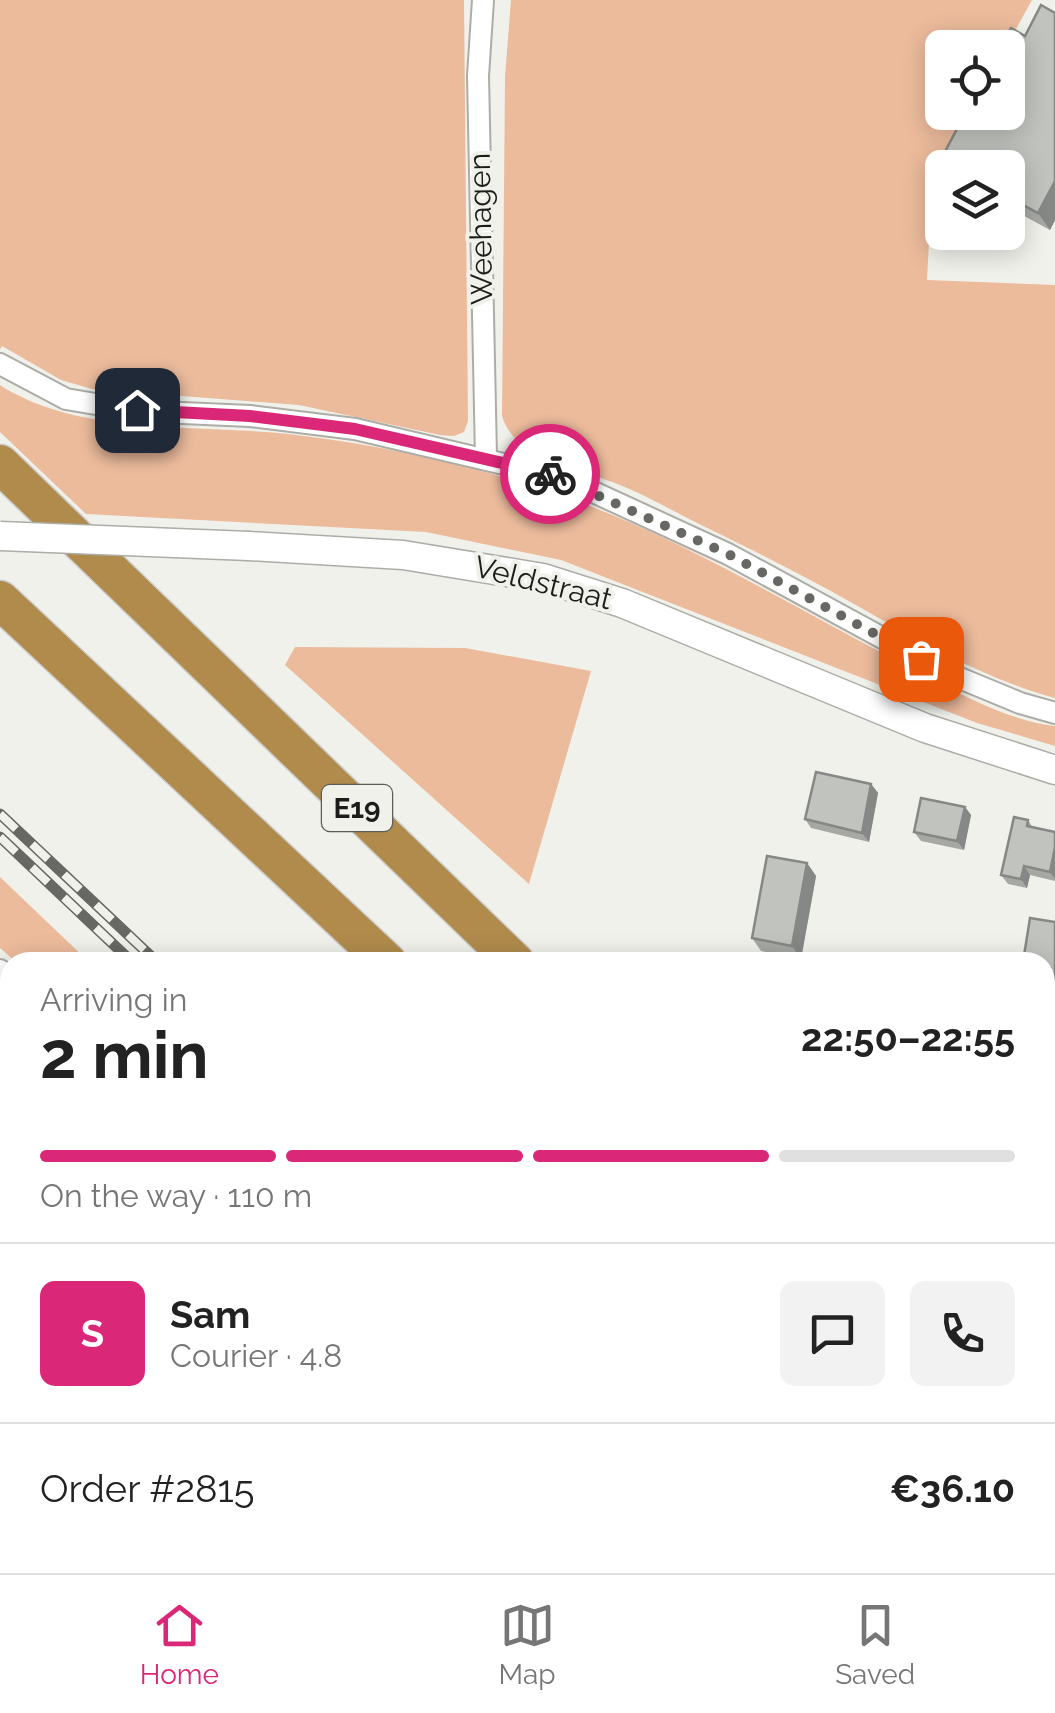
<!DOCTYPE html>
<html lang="en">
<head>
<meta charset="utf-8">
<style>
	:root { --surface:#fff; --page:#f2f2f2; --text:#222; --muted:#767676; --line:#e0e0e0; --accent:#db2777 }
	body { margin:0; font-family:Raleway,sans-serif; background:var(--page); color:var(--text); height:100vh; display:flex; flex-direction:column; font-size:38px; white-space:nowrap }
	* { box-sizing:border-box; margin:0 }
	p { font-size:32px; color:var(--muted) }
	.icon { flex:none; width:55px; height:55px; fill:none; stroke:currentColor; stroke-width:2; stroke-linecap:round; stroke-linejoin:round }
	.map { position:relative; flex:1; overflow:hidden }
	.drawer { position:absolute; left:0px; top:952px; width:1055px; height:622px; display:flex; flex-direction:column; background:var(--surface); border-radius:30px 30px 0 0; box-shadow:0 5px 25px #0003 }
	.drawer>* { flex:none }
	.fabs { position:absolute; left:925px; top:30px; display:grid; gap:20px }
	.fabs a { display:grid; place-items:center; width:100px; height:100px; border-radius:15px; background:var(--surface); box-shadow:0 5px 25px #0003; font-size:50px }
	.pin { position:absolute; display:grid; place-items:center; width:85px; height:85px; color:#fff; margin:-42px; border-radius:20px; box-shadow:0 5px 15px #0006 }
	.courier { position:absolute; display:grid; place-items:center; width:100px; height:100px; margin:-50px; border:8px solid #db2777; border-radius:50%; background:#fff; color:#222; box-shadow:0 2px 12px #0007 }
	.summary em { font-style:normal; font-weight:700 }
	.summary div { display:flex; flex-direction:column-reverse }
	.summary { display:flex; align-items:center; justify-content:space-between; height:170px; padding:0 40px }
	h1 { font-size:65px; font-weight:700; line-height:75px }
	.bar { display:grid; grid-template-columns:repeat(4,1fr); gap:15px 10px; align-content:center; height:120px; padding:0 40px }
	.bar i { height:12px; border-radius:8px; background:var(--line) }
	.bar .current { background:var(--accent) }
	.bar p { grid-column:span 4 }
	.line { display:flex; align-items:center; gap:25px; padding:0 40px; border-top:2px solid var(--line) }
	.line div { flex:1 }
	.round { display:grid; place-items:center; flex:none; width:105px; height:105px; border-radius:15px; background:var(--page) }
	.dock { display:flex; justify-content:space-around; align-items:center; height:140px; border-top:2px solid var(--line); background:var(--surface); font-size:28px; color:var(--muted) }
	.dock a { display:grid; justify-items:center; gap:5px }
	.dock .current { color:var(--accent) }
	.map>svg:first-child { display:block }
</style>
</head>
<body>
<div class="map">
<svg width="1055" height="1573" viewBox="0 0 1055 1573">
	<rect width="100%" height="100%" fill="#f1f1eb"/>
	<g fill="#ecbb9c">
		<path d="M0,0H464L468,421L464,432L454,436L440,435L299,405L92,389L61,380L2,346L0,349Z"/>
		<path d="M511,0H1032L1006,47L942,48V112L971,113L932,185L927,280L1055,285V698C984,679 918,640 854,604C801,574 747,547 691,520C666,507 641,493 615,483C577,468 516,461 502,416L505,76Z"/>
		<path d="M0,385C82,438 203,423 296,435C381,445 467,464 548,491C667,530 777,598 888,656C937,681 1000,720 1055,726V746L977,723L561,560L426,532L86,514L0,432Z"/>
		<path d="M295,647L465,648L591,671L529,884L285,665Z"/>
		<path d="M0,877L89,962H16L0,948Z"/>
		<path d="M0,1150L10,1153V1366L0,1363Z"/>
		<path d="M0,1407L10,1409V1565H526L527,1573H0Z"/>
	</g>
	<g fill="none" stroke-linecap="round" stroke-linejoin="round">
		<g stroke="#adada7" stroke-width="24">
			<g id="minor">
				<path d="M483,0L478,76L486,457"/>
				<path d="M0,364L66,399L137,411L250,416L355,429L563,478L728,554L945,672L1020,703L1055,713"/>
				<path d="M0,970L10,979"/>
				<path d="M645,1565L674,1573"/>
			</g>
		</g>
		<g stroke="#adada7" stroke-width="31">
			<path id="tertiary" d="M249,546L403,555L543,578L622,603L925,728L1055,770"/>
		</g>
		<g stroke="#cdcdcd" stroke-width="41">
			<g id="motorway">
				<path d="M0,464L515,962"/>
				<path d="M0,600L387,962"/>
				<path d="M1045,1378L1055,1386"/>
				<path d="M1045,1463L1055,1472"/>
				<path d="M949,1565L957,1573"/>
				<path d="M1037,1565L1046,1573"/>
			</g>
		</g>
		<use href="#minor" stroke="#fff" stroke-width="20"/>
		<use href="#tertiary" stroke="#fff" stroke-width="28"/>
		<use href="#motorway" stroke="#b08b4c" stroke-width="38"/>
		<g stroke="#676763" stroke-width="11">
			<g id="rail">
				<path d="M0,814L157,962"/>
				<path d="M0,837L132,962"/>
				<path d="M765,1565L774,1573"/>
				<path d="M791,1565L799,1573"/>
			</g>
		</g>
		<use href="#rail" stroke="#f1f1eb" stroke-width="8" stroke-dasharray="22" stroke-linecap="butt"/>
		<g stroke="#adada7" stroke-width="31" stroke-linecap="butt">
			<path id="tertiary-bridge" d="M0,536L249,546"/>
		</g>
		<use href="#tertiary-bridge" stroke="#fff" stroke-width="28"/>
	</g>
	<g fill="#a5a8a3">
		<path d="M1055,13V220L1050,230L1008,207V168H945L940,161L1025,36Z"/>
		<path d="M871,784L878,793L869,842L811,828L805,819Z"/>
		<path d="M965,807L971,815L964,850L921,841L914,832Z"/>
		<path d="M1028,820L1033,828L1055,832V881L1030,875L1027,888L1008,884L1001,875Z"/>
		<path d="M807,863L816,876L801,959L761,951L752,938Z"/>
		<path d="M1055,922V994L1047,983L1048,980L1045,979V962Z"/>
	</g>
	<g fill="#868885">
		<path d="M1055,181V220L1050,230L1038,213Z"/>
		<path d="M871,784L878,793L869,842L862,833Z"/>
		<path d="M965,807L971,815L964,850L957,841Z"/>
		<path d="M1055,847V879L1050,872Z"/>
		<path d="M807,863L816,876L801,959L792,946Z"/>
		<path d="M1024,866L1030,875L1027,888L1021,879Z"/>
	</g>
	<g fill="#c0c3be" stroke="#868885" stroke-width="2.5">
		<path d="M1041,5L1055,13V181L1038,213L1008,197V168H953L940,161L966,112H1008V48H1001L1011,28L1025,36Z"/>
		<path d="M816,772L871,784L862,833L805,819Z"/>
		<path d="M921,798L965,807L957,841L914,832Z"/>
		<path d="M1014,817L1028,820L1027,826L1055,832V847L1050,872L1024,866L1021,879L1001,875Z"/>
		<path d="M767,856L807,863L792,946L752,938Z"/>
		<path d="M1030,918L1055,922V984L1047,983L1050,968H1045V962H1023Z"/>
	</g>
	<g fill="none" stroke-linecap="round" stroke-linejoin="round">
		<path stroke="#676763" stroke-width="10" stroke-dasharray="0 18" d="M550,474L728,554L921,659"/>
		<path stroke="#db2777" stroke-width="12" d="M137,410L250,416L355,429L550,474"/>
	</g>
	<g text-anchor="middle" stroke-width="8" stroke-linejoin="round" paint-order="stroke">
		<rect fill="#f1f1eb" stroke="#5c5c59" stroke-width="2.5" x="322" y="785" width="70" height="46" rx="8"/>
		<g font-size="28" font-weight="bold" fill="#1c1c1a">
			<text x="357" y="818">E19</text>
		</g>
		<g font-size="30" fill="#1c1c1a" stroke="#f1f1eb">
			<text transform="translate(481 229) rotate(-91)" y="10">Weehagen</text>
			<text transform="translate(543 583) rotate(14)" y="10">Veldstraat</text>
		</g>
	</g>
</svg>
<div class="fabs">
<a><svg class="icon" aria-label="locate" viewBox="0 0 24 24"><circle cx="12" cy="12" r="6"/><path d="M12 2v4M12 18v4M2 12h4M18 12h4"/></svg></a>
<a><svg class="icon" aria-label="layers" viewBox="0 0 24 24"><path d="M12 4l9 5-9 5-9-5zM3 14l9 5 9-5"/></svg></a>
</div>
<div class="pin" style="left:921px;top:659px;background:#ea580c"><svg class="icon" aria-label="bag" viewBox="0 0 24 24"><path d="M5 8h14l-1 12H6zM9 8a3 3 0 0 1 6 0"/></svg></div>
<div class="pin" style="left:137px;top:410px;background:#1f2937"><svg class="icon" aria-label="home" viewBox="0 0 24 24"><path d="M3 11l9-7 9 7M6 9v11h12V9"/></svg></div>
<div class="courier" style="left:550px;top:474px"><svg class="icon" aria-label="bike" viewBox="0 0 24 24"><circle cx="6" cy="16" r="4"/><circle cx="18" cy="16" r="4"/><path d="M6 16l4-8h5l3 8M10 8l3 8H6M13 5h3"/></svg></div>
<section class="drawer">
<div class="summary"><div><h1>2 min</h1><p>Arriving in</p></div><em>22:50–22:55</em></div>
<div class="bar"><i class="current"></i><i class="current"></i><i class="current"></i><i></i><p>On the way · 110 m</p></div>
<div class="line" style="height:180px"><b class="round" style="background:var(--accent);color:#fff">S</b><div><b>Sam</b><p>Courier · 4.8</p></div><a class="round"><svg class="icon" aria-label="chat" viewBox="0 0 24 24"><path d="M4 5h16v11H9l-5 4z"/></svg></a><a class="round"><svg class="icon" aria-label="phone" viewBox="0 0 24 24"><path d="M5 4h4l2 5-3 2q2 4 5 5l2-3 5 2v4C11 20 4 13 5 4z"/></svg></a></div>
<div class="line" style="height:130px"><div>Order #2815</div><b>€36.10</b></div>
</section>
</div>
<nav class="dock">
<a class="current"><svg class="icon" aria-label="home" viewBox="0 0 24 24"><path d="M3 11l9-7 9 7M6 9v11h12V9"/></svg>Home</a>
<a><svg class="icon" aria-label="map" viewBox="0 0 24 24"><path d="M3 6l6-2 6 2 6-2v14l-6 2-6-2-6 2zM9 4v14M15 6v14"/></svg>Map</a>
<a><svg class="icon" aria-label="saved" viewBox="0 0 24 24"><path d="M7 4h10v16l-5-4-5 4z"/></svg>Saved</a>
</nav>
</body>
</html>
